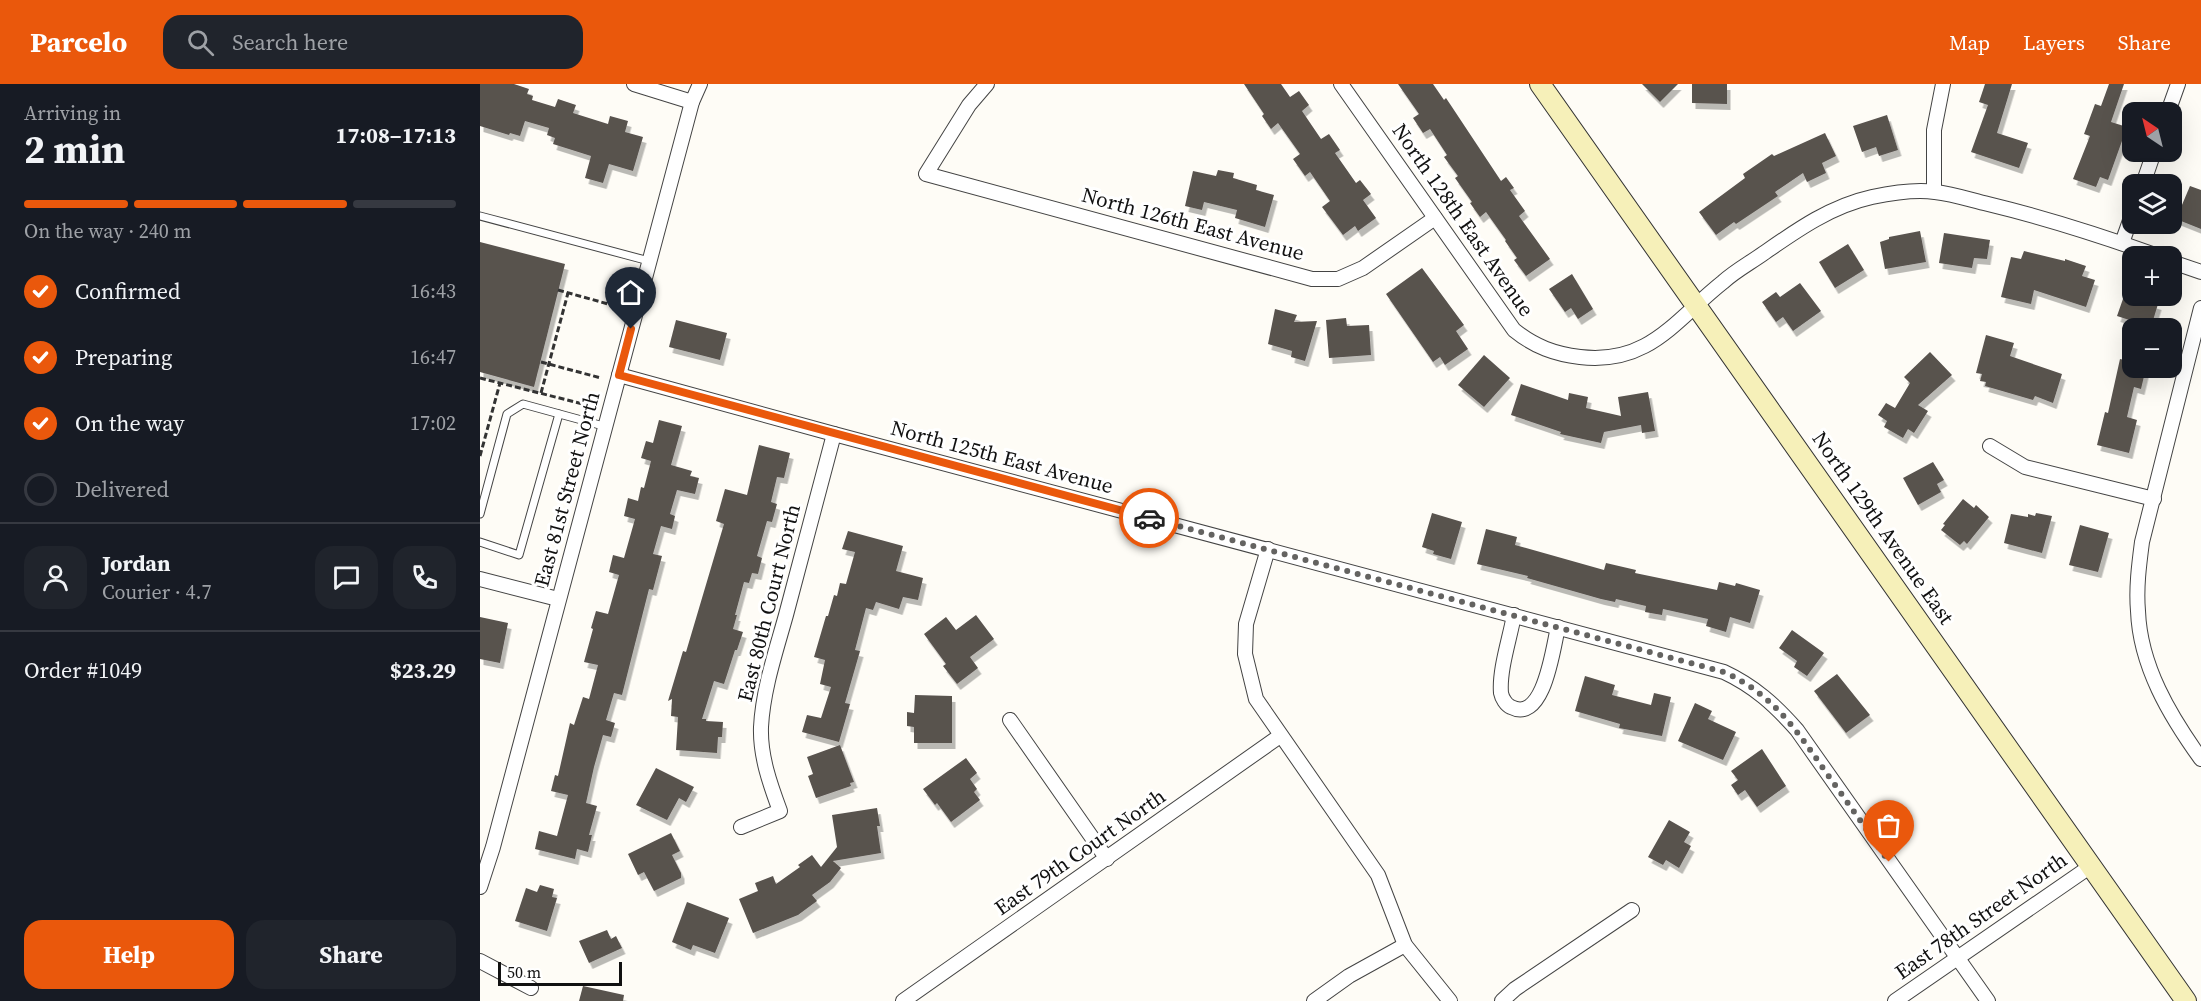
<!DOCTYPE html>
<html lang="en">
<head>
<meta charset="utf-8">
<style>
	:root { --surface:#171b24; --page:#20242c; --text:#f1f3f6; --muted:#9ea1a6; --line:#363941; --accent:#ea580c }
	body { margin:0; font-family:"Source Serif 4",serif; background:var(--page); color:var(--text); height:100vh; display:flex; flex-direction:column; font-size:22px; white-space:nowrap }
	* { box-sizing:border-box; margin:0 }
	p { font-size:20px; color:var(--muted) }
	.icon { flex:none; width:33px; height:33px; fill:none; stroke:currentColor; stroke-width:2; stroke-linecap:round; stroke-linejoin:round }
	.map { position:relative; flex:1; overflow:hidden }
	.panel { display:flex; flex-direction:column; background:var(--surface); width:480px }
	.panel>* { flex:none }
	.needle { width:39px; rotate:325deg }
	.tools { position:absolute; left:1642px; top:18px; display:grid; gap:12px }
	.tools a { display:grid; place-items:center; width:60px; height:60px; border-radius:12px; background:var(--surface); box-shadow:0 6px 24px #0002; font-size:30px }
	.scale { position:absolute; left:18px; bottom:15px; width:124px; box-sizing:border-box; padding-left:6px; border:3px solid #111; border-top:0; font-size:16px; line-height:21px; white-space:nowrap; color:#111; -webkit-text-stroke:4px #fff; paint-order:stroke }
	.pin { position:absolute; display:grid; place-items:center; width:51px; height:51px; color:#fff; margin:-62px -26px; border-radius:50% 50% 50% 0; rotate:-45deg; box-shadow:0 0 6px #0007 }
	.pin .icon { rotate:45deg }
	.courier { position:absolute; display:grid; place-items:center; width:60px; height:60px; margin:-30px; border:4px solid #ea580c; border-radius:50%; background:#fff; color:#222; box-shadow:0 2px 8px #0007 }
	.headline em { font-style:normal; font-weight:700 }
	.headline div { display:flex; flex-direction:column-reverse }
	.headline { display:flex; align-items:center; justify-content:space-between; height:102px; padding:0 24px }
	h1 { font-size:39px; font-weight:700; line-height:45px }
	.bar { display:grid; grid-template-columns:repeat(4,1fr); gap:9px 6px; align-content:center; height:72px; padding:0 24px }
	.bar i { height:8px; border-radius:4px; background:var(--line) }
	.bar .on { background:var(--accent) }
	.bar p { grid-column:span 4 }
	.line { display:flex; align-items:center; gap:15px; padding:0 24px; border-top:2px solid var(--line) }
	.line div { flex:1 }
	.round { display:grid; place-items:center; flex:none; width:63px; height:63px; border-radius:18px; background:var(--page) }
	ol { padding:0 24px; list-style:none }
	li { display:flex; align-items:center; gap:18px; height:66px }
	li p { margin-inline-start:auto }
	li .icon { padding:6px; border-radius:50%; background:var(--accent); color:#fff; stroke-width:4 }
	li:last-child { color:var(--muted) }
	li i { width:33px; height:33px; border:3px solid var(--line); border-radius:50% }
	.primary-button { display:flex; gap:12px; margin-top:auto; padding:12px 24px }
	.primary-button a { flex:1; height:69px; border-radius:18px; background:var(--accent); color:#fff; font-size:24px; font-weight:700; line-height:69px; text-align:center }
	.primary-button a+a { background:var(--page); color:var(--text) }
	header { display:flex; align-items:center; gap:36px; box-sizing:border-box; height:84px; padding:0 30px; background:var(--accent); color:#fff }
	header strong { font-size:28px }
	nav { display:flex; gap:33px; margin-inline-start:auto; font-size:21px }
	.search { width:420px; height:54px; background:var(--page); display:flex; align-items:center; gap:15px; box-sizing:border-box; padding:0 21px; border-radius:18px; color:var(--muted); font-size:22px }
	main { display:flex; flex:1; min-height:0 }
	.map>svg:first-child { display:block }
</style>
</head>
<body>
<header>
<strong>Parcelo</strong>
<div class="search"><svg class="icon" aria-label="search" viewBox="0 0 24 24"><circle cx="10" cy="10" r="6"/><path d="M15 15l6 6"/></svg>Search here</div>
<nav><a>Map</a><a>Layers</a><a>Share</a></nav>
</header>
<main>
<section class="panel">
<div class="headline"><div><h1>2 min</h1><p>Arriving in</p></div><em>17:08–17:13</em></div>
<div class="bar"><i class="on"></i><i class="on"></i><i class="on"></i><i></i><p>On the way · 240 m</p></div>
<ol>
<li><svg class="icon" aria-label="check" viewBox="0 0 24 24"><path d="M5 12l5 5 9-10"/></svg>Confirmed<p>16:43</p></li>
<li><svg class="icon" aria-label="check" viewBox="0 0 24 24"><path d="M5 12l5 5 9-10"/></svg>Preparing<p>16:47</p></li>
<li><svg class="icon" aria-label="check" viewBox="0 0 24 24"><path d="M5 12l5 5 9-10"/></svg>On the way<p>17:02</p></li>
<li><i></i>Delivered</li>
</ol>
<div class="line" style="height:108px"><a class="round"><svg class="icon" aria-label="person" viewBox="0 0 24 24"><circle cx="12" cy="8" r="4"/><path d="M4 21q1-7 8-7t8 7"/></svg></a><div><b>Jordan</b><p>Courier · 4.7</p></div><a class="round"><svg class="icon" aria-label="chat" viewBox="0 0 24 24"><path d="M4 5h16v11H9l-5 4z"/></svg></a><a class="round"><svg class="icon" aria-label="phone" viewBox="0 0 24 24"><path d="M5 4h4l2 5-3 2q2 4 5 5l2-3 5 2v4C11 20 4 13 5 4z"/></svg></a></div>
<div class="line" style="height:78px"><div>Order #1049</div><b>$23.29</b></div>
<div class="primary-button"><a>Help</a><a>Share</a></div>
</section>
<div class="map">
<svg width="1721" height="917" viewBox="0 0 1721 917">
	<defs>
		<filter id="shadow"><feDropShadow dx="3.5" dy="6" stdDeviation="0" flood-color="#0004"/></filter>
	</defs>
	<rect width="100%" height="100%" fill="#fefcf6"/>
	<g fill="#58524e" filter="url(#shadow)">
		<path d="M0,0H34L49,5L47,10L53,12L52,16L75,23L78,15L96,21L93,29L128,40L130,32L148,37L145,48L163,53L153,87L129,80L123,99L105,94L111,72L73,60L75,54L67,51L69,44L45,37L40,52L30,49L29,51L0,42Z"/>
		<path d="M764,0H801L810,13L819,7L829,21L822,27L841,55L849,50L860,66L855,69L876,99L880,96L891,110L883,116L896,134L878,147L875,142L863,151L842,123L850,117L830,88L825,92L813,75L820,70L798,39L791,45L782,32L784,30Z"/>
		<path d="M918,0H953L964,16L966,14L1021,97L1026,93L1034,104L1030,106L1045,127L1039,132L1070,175L1046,192L1034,176L1037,174L1025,157L1026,156L1006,128L1000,133L990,119L992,118L975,94L978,92L964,73L967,71L950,45L943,49L933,34L939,30Z"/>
		<path d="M1162,0H1198L1180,18Z"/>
		<path d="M1212,0H1247V20L1212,19Z"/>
		<path d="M1505,0H1532L1517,49L1548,59L1539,84L1491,68L1508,21L1499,18Z"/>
		<path d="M1629,0H1644L1631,38L1647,43L1628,96L1620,93L1616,103L1593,95L1610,52L1604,50L1615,20L1621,22Z"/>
		<path d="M1407,31L1418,66L1399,72L1396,63L1382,68L1373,42Z"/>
		<path d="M1345,49L1356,72L1342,79L1346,89L1327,98L1323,89L1295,108L1298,112L1256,140L1254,138L1236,151L1219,128L1265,94L1263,90L1292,70L1294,72Z"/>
		<path d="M738,86L754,89L753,94L777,101L776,106L794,111L785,143L755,134L757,126L724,118L722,126L705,122L713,87L736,92Z"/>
		<path d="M1710,102L1721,106V145L1696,135Z"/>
		<path d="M1440,147L1446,178L1405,185L1400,158L1409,155V153Z"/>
		<path d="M1464,149L1510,156L1507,175L1494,174L1492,184L1459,179Z"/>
		<path d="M0,158L85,180L54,303L0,288Z"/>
		<path d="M1368,160L1384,186L1355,204L1339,178Z"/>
		<path d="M1544,167L1585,177V175L1606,182L1602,192L1615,196L1606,223L1554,206L1551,220L1521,213L1531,173L1541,175Z"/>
		<path d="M942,184L984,241L976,247L988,265L965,281L960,273L953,278L906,210Z"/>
		<path d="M1092,190L1113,225L1098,235L1091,224L1085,228L1069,205Z"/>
		<path d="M1320,199L1341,227L1313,247L1303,233L1296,238L1282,218L1296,208L1300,213Z"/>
		<path d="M1644,212H1670L1668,217L1678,220L1671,243L1637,232Z"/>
		<path d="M795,225L817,231L814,238L837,237L825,277L811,273L812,267L788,260Z"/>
		<path d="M866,234L867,242L889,241L891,271L849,274L846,236Z"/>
		<path d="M196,236L247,249L240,276L189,263Z"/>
		<path d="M1506,251L1534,259L1530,272L1582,290L1573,319L1555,312L1553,316L1505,302L1506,298L1500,297L1502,290L1496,289Z"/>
		<path d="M1450,268L1472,291L1438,321L1448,327L1434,349L1428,345L1423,354L1404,343L1407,337L1398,331L1406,319L1415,324L1430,299L1424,293Z"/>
		<path d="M1004,271L1030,294L1004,323L978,301Z"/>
		<path d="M1640,275L1653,278V284H1666L1661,305L1654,303L1647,333L1657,336L1649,369L1617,361L1625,328L1628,329Z"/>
		<path d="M1041,300L1088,316L1089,309L1108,313L1106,324L1141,332L1138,313L1168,308L1175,347L1162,349L1161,341L1124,348L1121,359L1080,350L1081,348L1031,331Z"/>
		<path d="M179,336L202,342L191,381L212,387L210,392L219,394L215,410L197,406L190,430L195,432L192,445L181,442L173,470L182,472L173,506L169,505L142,611L134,609L126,636L135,639L131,653L123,651L114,683L106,719L117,722L109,751H112L108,768L97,765L95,775L55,765L59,747L77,752L88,711L71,707L75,691L78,692L90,639L94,641L103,613L109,615L118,581L104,578L113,545L111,544L116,527L128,530L139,491L129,488L133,471L144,474L155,435L144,432L148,414L158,417L161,403L164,404L171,377L161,374L166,357L173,359Z"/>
		<path d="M279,361L310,369L304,394L297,393L291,418L297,420L292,438L287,437L277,472L282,474L278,490L272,489L269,499L264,498L255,531H257L253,545L263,548L257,566H255L244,600L234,597L222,635H226V637L243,638L242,653H238L237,669L196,666L198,633L191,632L192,615L188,617L203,567L206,568L244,440L236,437L245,405L267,411Z"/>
		<path d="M1453,378L1464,396L1457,400L1461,408L1438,421L1423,394Z"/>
		<path d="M1483,415L1494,424L1496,421L1509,433L1487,460L1484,457L1480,461L1461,446L1465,441L1463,440Z"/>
		<path d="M952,429L982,438L971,475L953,470L954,467L942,463Z"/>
		<path d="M1556,429L1572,432L1562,469L1524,459L1531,430L1548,433V430L1555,432Z"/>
		<path d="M1600,441L1629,449L1618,488L1589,481Z"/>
		<path d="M1006,445L1037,453L1035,461L1124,486L1126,479L1156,486L1155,489L1237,506L1239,498L1255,502L1256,499L1280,506L1270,539L1250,533L1246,548L1226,542L1228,535L1183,525L1182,531L1165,528L1166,522L1136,515L1135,518L1121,515L1047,494L1048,492L997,480Z"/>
		<path d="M368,447L423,462L416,487L443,494L438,516L423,513L419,525L396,518L393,526L386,524L375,566L380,567L365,619L370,620L359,658L322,648L327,631L341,634L351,603L340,600L345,576L334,573L346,532H348L354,511L357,512L360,499L366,500L375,468L362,465Z"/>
		<path d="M496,531L514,555L490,573L498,584L477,600L463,582L466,580L444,550L466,533L476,546Z"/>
		<path d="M0,533L28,539L20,579L0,575Z"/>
		<path d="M1312,546L1344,569L1327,592L1314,583L1317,577L1299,564Z"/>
		<path d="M1357,590L1390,631L1366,649L1334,607Z"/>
		<path d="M1105,592L1135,601L1132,611L1171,621L1174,609L1191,613L1182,652L1139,644L1140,640L1095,627Z"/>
		<path d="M435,611L472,612V659H434V643L427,642V628L434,629Z"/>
		<path d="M1215,619L1232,627L1228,635L1256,648L1243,676L1198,657Z"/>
		<path d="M360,661L374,698L370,699L371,702L336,714L328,692L333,690L327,673Z"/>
		<path d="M1282,665L1306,702L1277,723L1265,706L1258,711L1251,701L1258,696L1251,687Z"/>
		<path d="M486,674L497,689L490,695L497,705L494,708L500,716L471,738L457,719L455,721L443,705Z"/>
		<path d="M176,684L214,703L206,718L199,714L187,736L156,721Z"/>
		<path d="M397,724L400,742H397L401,769L353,777L361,784L350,798L332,811L337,817L318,831L273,849L259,815L278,807L275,799L293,792L296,800L320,783L318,781L332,771L341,783L357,763L352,731Z"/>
		<path d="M1189,736L1210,748L1204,758L1211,762L1199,784L1186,776L1183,781L1168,773Z"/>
		<path d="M191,749L200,767L192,771L201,789V794L174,807L164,788L158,791L148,770Z"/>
		<path d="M60,801L74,805L72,813L77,814L67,847L35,837L46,804L57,808Z"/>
		<path d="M207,818L249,834L235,869L213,861L211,866L192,858Z"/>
		<path d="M127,846L131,855L136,852L142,864L109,879L99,857Z"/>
		<path d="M103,902L144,911L143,917H99Z"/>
	</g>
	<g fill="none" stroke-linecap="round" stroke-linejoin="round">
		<g stroke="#444" stroke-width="9">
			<g id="lane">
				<path d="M0,132L169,177"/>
				<path d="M0,430L27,330L43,320L127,343"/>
				<path d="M0,458L39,471L79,330"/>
			</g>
		</g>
		<g stroke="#444" stroke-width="16">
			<g id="street">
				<path d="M154,0L212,18"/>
				<path d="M507,0L489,21L446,90L832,195H858L883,184L955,134"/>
				<path d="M861,0L1034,246C1055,263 1075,270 1100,273C1169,281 1195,236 1243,198C1255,187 1270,179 1284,169C1317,146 1351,122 1392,113C1411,109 1435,105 1455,108C1473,110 1491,116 1508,120C1566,134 1622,152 1678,172"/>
				<path d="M1688,28L1698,0"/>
				<path d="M1663,100L1674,68"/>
				<path d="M1454,107V46L1463,0"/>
				<path d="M1642,159L1653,128"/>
				<path d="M1692,178L1721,188"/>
				<path d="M1721,224L1662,458C1659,481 1656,504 1658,527C1660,582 1690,632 1721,675"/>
				<path d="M139,291L354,350L1244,588C1274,602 1295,621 1317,646L1508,917"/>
				<path d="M1510,362L1545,383L1674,415"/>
				<path d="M788,465L766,540L765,570L776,615L898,791L925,861L970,917"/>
				<path d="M0,495L78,515"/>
				<path d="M1034,531C1030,554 1019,586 1021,609C1022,614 1026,621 1031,623C1064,640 1073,564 1078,543"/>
				<path d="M530,636L627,775"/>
				<path d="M261,743L300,727C290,700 280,672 281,643C283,605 296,567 306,531C322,471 338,410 354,350"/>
				<path d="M0,803L13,763L212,18L220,0"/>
				<path d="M0,877L51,904"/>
				<path d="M423,917L800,652"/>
				<path d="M834,917L869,892L925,861"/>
				<path d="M1022,917L1035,905L1152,826"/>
				<path d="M1415,917L1611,782"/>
			</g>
		</g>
		<g stroke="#333" stroke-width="22">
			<path id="secondary" d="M1060,0L1706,917"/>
		</g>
		<g stroke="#333" stroke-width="3" stroke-dasharray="6 3" stroke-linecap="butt">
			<path d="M78,206L139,223"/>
			<path d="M61,278L121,294"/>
			<path d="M0,294L107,321L114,320"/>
			<path d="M61,309L88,209"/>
			<path d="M0,372L20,299"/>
		</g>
		<use href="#lane" stroke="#fff" stroke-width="7"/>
		<use href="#street" stroke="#fff" stroke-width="14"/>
		<use href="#secondary" stroke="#f6f0b9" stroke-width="20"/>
	</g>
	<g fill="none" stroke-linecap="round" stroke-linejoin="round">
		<path stroke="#646361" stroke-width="6" stroke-dasharray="0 10.8" d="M669,434L1244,588C1295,611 1319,650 1350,694C1370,722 1390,750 1409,778"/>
		<path stroke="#ea580c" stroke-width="8" d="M151,245L139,291L669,434"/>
	</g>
	<g text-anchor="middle" stroke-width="6" stroke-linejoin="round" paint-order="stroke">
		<g font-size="21" fill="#111" stroke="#fff">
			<text transform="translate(983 136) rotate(55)" y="7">North 128th East Avenue</text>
			<text transform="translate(713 140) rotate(15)" y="7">North 126th East Avenue</text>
			<text transform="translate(522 373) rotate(15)" y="7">North 125th East Avenue</text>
			<text transform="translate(87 405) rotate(-75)" y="7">East 81st Street North</text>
			<text transform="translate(1403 444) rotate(55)" y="7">North 129th Avenue East</text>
			<text transform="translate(289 519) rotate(-76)" y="7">East 80th Court North</text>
			<text transform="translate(600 768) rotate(-35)" y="7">East 79th Court North</text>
			<text transform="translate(1501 832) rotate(-35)" y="7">East 78th Street North</text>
		</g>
	</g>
</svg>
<div class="tools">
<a><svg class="needle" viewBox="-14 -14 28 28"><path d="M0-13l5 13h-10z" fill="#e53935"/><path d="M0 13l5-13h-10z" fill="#9ea1a6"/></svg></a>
<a><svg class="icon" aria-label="layers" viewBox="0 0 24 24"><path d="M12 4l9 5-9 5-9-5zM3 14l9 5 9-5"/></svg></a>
<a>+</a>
<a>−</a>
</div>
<div class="scale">50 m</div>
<div class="pin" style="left:1409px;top:778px;background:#ea580c"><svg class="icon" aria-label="bag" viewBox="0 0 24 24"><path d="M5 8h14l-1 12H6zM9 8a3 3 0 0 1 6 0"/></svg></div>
<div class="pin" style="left:151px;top:245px;background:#1f2937"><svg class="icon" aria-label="home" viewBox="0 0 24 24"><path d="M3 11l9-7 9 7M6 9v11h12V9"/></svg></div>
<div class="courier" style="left:669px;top:434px"><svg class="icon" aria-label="car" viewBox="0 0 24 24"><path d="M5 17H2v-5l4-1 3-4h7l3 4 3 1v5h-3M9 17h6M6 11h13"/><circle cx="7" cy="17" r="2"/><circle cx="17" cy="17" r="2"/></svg></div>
</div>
</main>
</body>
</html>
